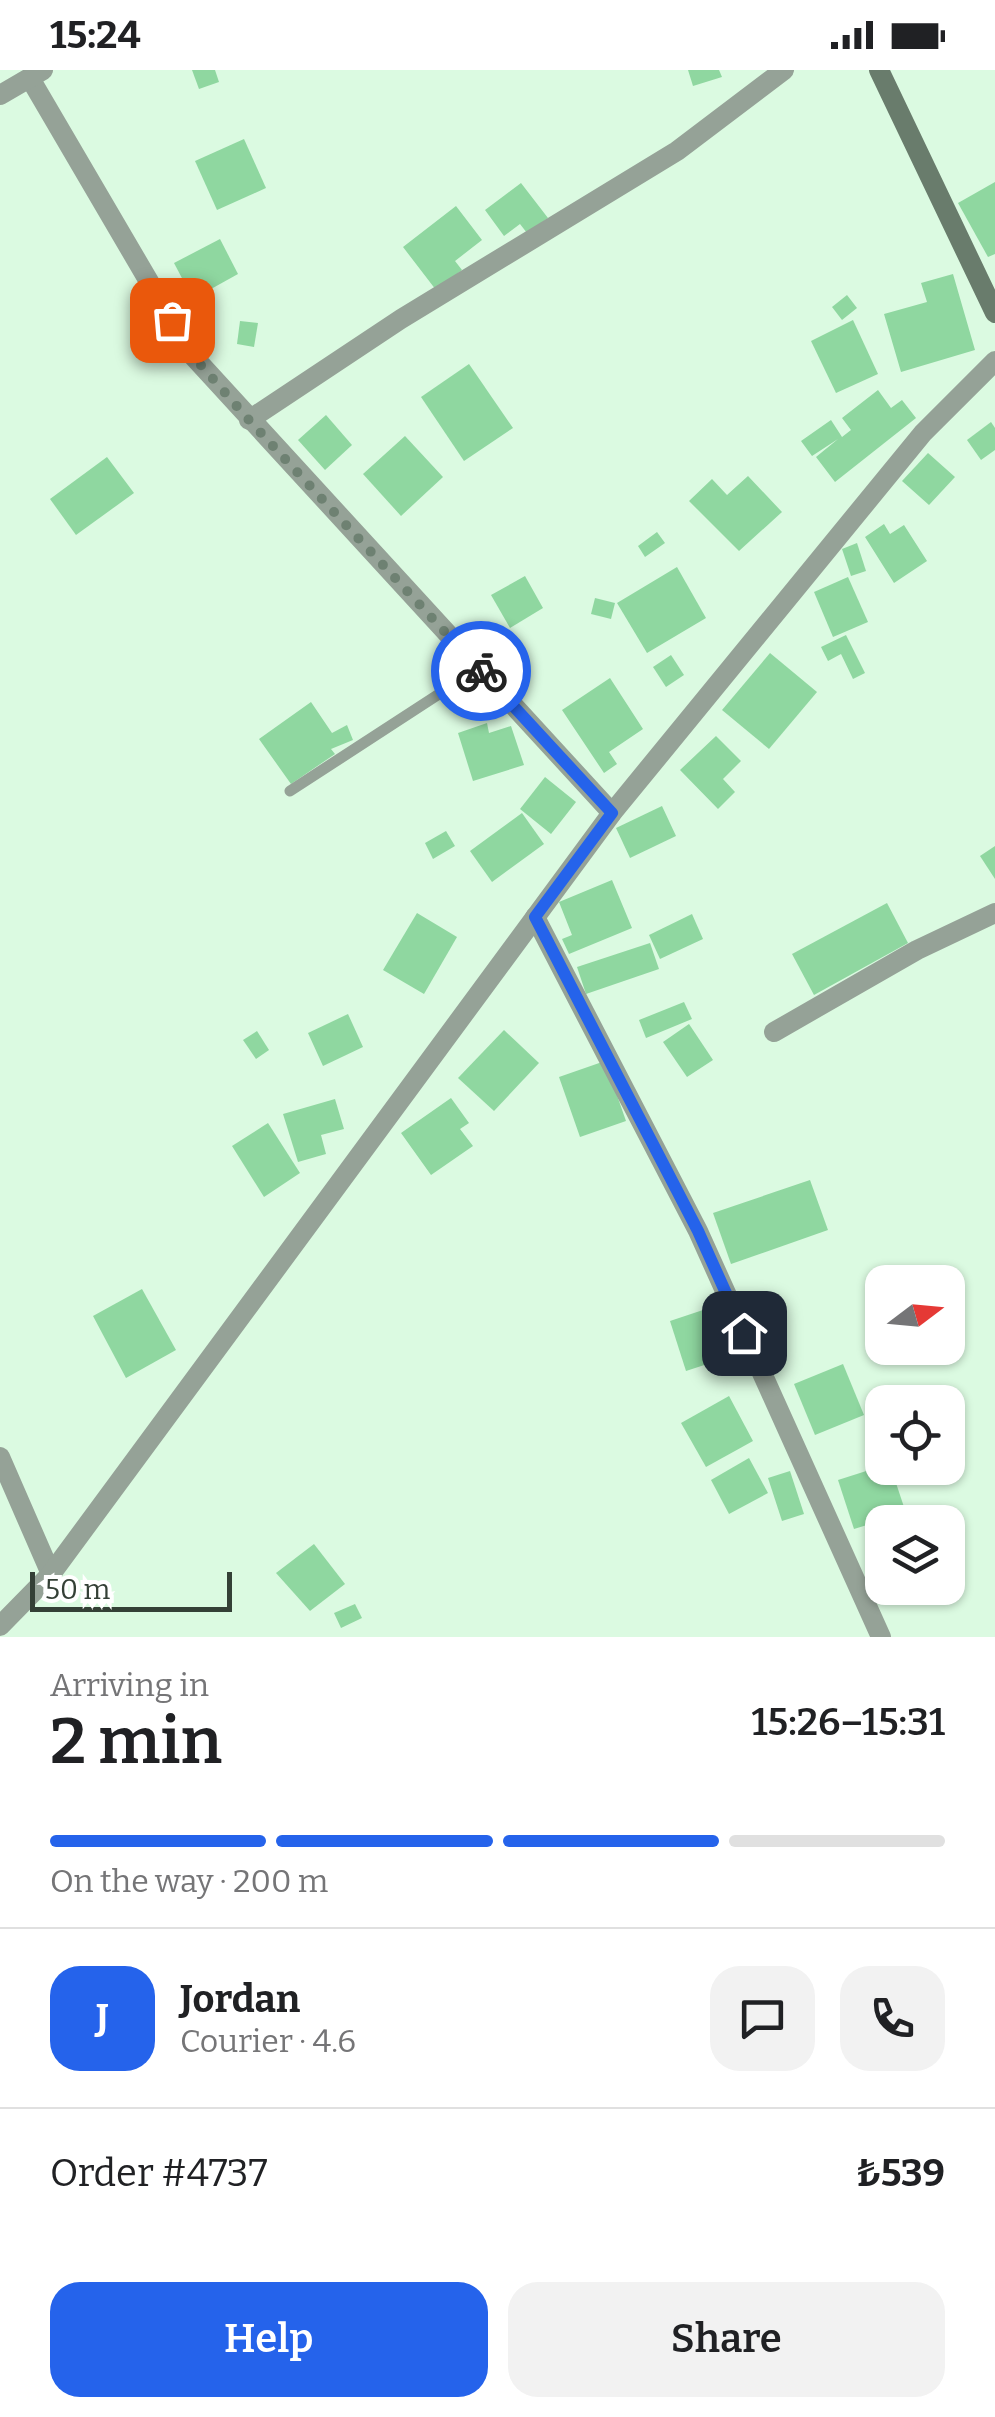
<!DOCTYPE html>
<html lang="en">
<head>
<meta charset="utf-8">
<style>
	:root { --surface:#fff; --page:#f2f2f2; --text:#202124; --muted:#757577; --line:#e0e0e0; --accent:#2563eb }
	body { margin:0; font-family:Bitter,serif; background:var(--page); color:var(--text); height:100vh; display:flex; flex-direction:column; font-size:38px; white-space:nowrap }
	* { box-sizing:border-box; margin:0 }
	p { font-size:32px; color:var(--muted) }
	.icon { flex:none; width:55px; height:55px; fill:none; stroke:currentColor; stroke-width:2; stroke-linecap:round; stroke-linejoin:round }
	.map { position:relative; height:1567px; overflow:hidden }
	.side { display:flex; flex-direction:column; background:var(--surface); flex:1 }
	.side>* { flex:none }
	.needle { width:65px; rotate:74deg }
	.fabs { position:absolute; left:865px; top:1195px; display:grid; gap:20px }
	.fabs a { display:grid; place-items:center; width:100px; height:100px; border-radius:20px; background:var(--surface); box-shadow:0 2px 8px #0004; font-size:50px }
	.scale { position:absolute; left:30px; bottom:25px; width:202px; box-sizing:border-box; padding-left:10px; border:5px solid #344036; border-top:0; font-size:28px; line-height:35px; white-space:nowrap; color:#344036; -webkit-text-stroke:8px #fff; paint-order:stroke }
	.pin { position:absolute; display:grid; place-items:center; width:85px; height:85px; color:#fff; margin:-42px; border-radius:20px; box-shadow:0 5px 15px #0006 }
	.courier { position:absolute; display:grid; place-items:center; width:100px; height:100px; margin:-50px; border:8px solid #2563eb; border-radius:50%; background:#fff; color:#222; box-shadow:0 2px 12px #0007 }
	.head em { font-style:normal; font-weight:600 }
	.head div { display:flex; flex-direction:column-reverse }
	.head { display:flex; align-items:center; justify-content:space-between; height:170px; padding:0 50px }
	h1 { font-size:65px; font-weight:600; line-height:75px }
	.bar { display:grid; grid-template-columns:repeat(4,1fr); gap:15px 10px; align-content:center; height:120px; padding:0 50px }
	.bar i { height:12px; border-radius:8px; background:var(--line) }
	.bar .selected { background:var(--accent) }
	.bar p { grid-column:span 4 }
	.line { display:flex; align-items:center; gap:25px; padding:0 50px; border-top:2px solid var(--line) }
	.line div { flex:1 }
	.round { display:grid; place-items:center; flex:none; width:105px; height:105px; border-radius:30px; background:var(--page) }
	.primary-button { display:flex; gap:20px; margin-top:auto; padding:20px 50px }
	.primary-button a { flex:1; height:115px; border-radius:30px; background:var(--accent); color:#fff; font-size:40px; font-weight:600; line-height:115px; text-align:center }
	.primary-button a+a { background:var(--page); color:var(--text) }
	.status { display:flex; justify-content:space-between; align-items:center; height:70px; padding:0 50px; background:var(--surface); direction:ltr }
	.status svg { height:28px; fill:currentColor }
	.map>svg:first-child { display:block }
</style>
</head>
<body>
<div class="status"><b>15:24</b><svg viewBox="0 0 49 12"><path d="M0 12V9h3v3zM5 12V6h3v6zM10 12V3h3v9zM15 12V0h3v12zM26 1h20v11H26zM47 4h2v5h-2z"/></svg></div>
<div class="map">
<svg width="995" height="1567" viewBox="0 0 995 1567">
	<rect width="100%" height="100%" fill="#dbfae1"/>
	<g fill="#8fd7a0">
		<path d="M192,0H215L219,12L199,19Z"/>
		<path d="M688,0H719L722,7L693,16Z"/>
		<path d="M244,69L266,118L217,140L195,91Z"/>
		<path d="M995,112V184L988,187L958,133Z"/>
		<path d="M521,113L548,148L527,163L520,154L504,166L485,140Z"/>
		<path d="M456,136L482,170L455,191L462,200L436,220L403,177Z"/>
		<path d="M220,169L238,204L193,229L174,193Z"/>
		<path d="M953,204L975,280L901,302L884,244L927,232L921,213Z"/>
		<path d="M847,225L857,238L842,250L832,237Z"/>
		<path d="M853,250L878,304L836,323L811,271Z"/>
		<path d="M240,251L258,253L254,277L237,274Z"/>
		<path d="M469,294L513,358L464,391L421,327Z"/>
		<path d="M878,320L891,338L902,330L916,348L835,412L816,387L838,369L812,386L801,371L831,350L842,367L851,360L842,348Z"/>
		<path d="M326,345L352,375L325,400L298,370Z"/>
		<path d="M991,352L995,358V380L981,390L967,370Z"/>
		<path d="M405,366L443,407L401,446L363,404Z"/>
		<path d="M928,383L955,407L929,435L902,411Z"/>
		<path d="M107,387L134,423L76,465L50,429Z"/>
		<path d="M748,406L782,442L739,481L689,431L712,409L727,425Z"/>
		<path d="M884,454L890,464L904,455L927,491L894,513L865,467Z"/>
		<path d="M657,462L665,473L645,487L638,476Z"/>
		<path d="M857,473L866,501L851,506L842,479Z"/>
		<path d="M677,497L706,548L647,583L617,533Z"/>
		<path d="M525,506L543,538L510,558L491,525Z"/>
		<path d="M848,507L868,552L833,567L814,522Z"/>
		<path d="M595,528L615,533L611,549L591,544Z"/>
		<path d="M846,565L865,603L853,609L841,584L828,591L821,577Z"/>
		<path d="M770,583L817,622L769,679L722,640Z"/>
		<path d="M671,585L684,605L666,617L653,597Z"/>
		<path d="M610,608L643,659L609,682L617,694L604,703L562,640Z"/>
		<path d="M311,632L332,663L347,655L353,670L331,679L335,684L291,714L259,669Z"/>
		<path d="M487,653L489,663L511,656L524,695L473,711L458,663Z"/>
		<path d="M716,666L741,691L723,709L735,722L718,739L680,700Z"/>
		<path d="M545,707L576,732L551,764L520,739Z"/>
		<path d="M662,736L676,766L630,788L616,758Z"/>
		<path d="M522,743L544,774L492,812L470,781Z"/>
		<path d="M446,761L455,776L433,789L425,773Z"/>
		<path d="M995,776V809L980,786Z"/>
		<path d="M612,810L632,858L569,884L562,869L572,865L559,832Z"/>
		<path d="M887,833L908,873L814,925L792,884Z"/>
		<path d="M417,843L457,867L424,924L383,900Z"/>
		<path d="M692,844L703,869L660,889L649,865Z"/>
		<path d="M650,873L659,899L586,924L577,897Z"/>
		<path d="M684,932L692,949L646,968L639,950Z"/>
		<path d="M348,944L363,977L323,996L308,963Z"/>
		<path d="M689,954L713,990L687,1007L663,972Z"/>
		<path d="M504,960L539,993L494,1041L458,1008Z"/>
		<path d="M257,961L269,980L256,989L243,970Z"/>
		<path d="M605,991L626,1051L580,1067L559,1007Z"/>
		<path d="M451,1028L469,1053L460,1059L473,1076L431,1105L401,1063Z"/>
		<path d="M335,1029L344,1059L321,1065L326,1084L298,1092L283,1044Z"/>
		<path d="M268,1053L300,1103L264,1127L232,1076Z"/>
		<path d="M810,1110L828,1160L731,1194L713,1143Z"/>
		<path d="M142,1219L176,1280L126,1308L93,1246Z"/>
		<path d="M715,1236L732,1286L686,1301L670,1251Z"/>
		<path d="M843,1294L864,1345L815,1365L794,1314Z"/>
		<path d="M729,1326L753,1371L706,1397L681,1353Z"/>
		<path d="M749,1388L768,1423L729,1444L711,1410Z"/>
		<path d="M882,1396L891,1398L906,1443L854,1459L838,1410Z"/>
		<path d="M790,1401L804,1444L782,1451L768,1408Z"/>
		<path d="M314,1474L345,1514L310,1541L276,1503Z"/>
		<path d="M355,1534L362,1548L341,1558L334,1543Z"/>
	</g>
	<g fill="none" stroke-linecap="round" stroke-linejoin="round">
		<path stroke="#95a297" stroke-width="11" d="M290,721L479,598"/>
		<g stroke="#95a297" stroke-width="20">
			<path d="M31,10L192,285L612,743"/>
			<path d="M0,25L43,0"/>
			<path d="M249,350L401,249L677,81L784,0"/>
			<path d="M535,847L698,1161L881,1567"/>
			<path d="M774,962L917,880L995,843"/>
			<path d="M0,1387L51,1504"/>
			<path d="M0,1556L51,1504L612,743L923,363L995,291"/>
		</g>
		<path stroke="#697c6c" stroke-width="20" d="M879,0L995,243"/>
	</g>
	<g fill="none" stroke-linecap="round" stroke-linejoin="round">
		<path stroke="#6e8172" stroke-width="10" stroke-dasharray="0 18" d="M172,250L192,285L249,350L481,601"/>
		<path stroke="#2563eb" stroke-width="12" d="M481,601L612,743L535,847L698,1161L744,1263"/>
	</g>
</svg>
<div class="fabs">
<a><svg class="needle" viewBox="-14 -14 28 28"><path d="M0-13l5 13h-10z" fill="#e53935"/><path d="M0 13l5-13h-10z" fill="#757577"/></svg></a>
<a><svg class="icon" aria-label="locate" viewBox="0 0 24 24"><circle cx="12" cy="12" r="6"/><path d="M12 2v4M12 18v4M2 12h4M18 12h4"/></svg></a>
<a><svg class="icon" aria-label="layers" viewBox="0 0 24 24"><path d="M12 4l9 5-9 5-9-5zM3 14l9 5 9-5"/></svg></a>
</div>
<div class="scale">50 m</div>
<div class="pin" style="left:172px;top:250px;background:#ea580c"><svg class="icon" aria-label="bag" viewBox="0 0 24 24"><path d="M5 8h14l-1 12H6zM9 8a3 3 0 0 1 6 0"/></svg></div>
<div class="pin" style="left:744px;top:1263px;background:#1f2937"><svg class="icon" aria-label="home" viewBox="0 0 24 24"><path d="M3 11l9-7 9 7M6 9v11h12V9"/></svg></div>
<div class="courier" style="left:481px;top:601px"><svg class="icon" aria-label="bike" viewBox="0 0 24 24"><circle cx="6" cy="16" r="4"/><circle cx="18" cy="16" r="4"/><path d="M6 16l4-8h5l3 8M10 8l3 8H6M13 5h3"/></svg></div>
</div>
<section class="side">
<div class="head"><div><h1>2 min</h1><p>Arriving in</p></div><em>15:26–15:31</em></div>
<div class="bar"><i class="selected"></i><i class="selected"></i><i class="selected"></i><i></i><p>On the way · 200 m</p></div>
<div class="line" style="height:180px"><b class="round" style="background:var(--accent);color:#fff">J</b><div><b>Jordan</b><p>Courier · 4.6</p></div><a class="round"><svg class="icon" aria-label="chat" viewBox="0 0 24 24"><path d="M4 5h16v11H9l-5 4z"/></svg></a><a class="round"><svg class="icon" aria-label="phone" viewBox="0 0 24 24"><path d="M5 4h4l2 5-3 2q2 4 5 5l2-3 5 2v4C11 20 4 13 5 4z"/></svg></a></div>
<div class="line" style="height:130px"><div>Order #4737</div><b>₺539</b></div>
<div class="primary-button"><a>Help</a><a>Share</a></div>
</section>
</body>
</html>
